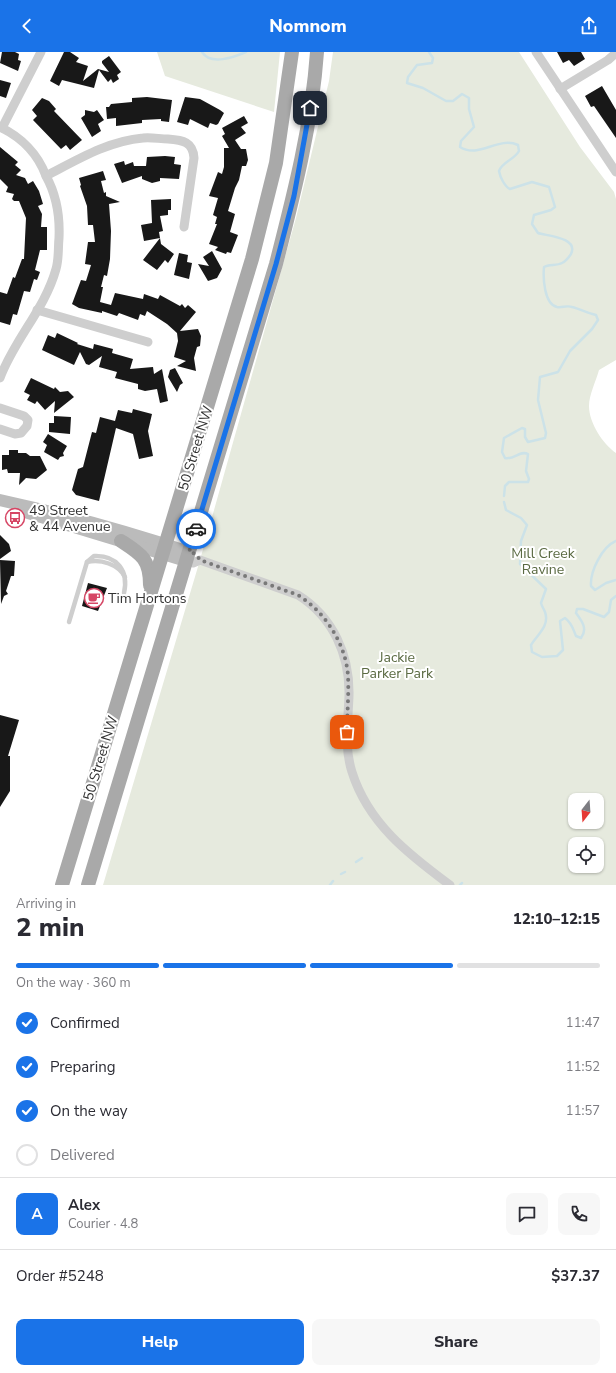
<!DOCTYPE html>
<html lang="en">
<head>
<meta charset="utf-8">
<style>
	:root { --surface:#fff; --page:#f7f7f7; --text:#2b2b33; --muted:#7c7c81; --line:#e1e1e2; --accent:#1a73e8 }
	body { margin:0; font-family:"Nunito Sans",sans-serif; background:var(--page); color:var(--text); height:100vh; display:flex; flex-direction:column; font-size:15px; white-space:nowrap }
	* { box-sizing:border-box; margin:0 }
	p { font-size:13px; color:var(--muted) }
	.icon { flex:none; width:22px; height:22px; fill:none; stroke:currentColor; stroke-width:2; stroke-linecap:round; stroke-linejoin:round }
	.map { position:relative; height:833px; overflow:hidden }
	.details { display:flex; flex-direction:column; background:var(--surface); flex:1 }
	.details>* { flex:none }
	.needle { width:26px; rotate:197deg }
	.fabs { position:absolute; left:568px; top:741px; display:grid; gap:8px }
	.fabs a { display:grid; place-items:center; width:36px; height:36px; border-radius:8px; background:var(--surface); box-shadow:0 1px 3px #0004; font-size:20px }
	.pin { position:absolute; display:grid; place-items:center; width:34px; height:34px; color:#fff; margin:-17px; border-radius:8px; box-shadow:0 2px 6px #0006 }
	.courier { position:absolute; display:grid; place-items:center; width:40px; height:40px; margin:-20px; border:3px solid #1a73e8; border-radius:50%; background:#fff; color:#222; box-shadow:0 1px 5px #0007 }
	.head em { font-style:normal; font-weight:800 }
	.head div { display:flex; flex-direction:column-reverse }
	.head { display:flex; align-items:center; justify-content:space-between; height:68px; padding:0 16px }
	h1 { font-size:26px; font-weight:800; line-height:30px }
	.bar { display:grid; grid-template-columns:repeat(4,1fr); gap:6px 4px; align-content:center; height:48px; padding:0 16px }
	.bar i { height:5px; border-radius:3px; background:var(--line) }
	.bar .on { background:var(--accent) }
	.bar p { grid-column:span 4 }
	.line { display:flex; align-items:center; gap:10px; padding:0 16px; border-top:1px solid var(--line) }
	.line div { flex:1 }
	.round { display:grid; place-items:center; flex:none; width:42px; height:42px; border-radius:8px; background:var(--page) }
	ol { padding:0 16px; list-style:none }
	li { display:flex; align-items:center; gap:12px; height:44px }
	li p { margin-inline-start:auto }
	li .icon { padding:4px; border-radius:50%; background:var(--accent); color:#fff; stroke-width:4 }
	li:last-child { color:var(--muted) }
	li i { width:22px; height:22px; border:2px solid var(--line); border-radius:50% }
	.action { display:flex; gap:8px; margin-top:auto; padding:8px 16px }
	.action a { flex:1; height:46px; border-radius:8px; background:var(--accent); color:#fff; font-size:16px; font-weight:800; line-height:46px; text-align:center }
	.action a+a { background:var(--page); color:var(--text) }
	header { display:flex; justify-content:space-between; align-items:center; height:52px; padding:0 16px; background:var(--accent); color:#fff; font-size:18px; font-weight:800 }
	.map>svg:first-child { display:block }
</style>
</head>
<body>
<header><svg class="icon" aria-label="back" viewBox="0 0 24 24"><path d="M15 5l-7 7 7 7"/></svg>Nomnom<svg class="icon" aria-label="share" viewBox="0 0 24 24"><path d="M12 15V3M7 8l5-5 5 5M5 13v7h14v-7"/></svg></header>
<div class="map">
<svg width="616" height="833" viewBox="0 0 616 833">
	<rect width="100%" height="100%" fill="#fff"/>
	<g fill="#e6eade" fill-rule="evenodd">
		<path d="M157,0H280L274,60L165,24Z"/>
		<path d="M333,0H519L580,95L614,140L616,147V308L599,318C596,329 589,343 589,354C589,371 603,392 616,401V833H103L200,508L296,166L329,29ZM575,748H597V770H575ZM575,792H597V814H575Z"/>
	</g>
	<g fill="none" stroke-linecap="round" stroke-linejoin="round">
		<g stroke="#cce2e8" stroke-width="2.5">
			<path d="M202,0C211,14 234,5 246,0"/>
			<path d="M429,0L433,6L432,11L417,13L408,25L407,31L423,36L446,49H453L462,42L469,46V57L474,75L461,89L460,95C479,107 498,84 518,93L519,99C514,108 502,110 499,119C500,125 505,135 510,137L532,130L549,135L555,155L551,158L534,163L532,172L538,181C546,184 579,185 571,202C569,205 566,209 562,211C557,214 549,212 544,215C543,226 544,252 557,255C562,256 567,253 572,255C580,257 587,261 596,263L598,268L592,277L570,299L558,320L540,325L538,348L546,381L545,386L528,390L525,385V377L522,376L504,386L502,400L505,406C514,408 520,398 528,402L526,419L529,427L528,430H509L505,434L504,444"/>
			<path d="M504,450L506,458L521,466L527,473L521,489L520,512L546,537L541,551C542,555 544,557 545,560C550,574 537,583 531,593L532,600L542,605L557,604L563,598L560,569L565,566C572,571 573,577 576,584L581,586C588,577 582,569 576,561L577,557H583L604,565L609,560L611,548L616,544"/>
			<path d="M616,489C602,495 590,519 591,534L595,538L606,531L616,528"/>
			<path d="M356,810L362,806"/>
			<path d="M341,822L345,820"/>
			<path d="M330,833L333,829"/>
			<path d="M460,833L462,831"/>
		</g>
	</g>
	<g fill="#181818">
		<path d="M2,0H15L19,2L18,8L21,9L18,19L0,11Z"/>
		<path d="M64,0H70L79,6L76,10L88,14L83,29L98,17L109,20L102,11V9L109,4L121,20L117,23L119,27L113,31L111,27L108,30L99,18L94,36L62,28L59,34L50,29Z"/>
		<path d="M557,0H581L585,7L574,14L569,8L563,11Z"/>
		<path d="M0,28L11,31L6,46L0,44Z"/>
		<path d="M602,34L616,58V86L594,54L591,55L585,44Z"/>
		<path d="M147,45L172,48L169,70L161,69V67L142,68V71L116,74V66L107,67L106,55H109L111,52L132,50V46Z"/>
		<path d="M185,45L200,47L220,58L224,61L218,72L216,73L210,71L208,76L190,67L188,73L177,70Z"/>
		<path d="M42,46L49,49L56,57L54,59L82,88L70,98L66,93L61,97L33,68L37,64L32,58Z"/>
		<path d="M85,58L94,60L97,58L104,68L98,72L101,79L92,85L81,66L85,63Z"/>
		<path d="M244,64L248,71L241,75L246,81L235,88L241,97H246L248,108L246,114H242L239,128L235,136L228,159L235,162L230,180L238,183L231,201L227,200L226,202L215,198L218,195L209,192L217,172H215L217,165L213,163L218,146L209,144L218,120L222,122L224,115V96H229L222,84L225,82L222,76Z"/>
		<path d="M0,95L18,110L15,113L21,118L16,123L25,126L28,132L33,129L39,139L43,152L38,154L42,162L41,175H47V198H40L35,218L40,220L37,228L34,227L30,240L24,239L17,263L13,262L10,273L0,270V240L7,242L13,225L15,226L22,207H24L26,166L19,149H14L12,147L14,142L6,140L8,135L0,127Z"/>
		<path d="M165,104L175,105L174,112L181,113L179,127L160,126V129L152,131L142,127V124L122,131L114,112L124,109L125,113L133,110L134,114H146L147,105Z"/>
		<path d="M103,119L106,128L101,129L104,141L106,140V144L120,150L109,152L111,179L110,207L107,224L104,223L101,235H103L100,250L111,253L115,241L143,247L144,242L158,247L160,243L180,254L182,252L185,256L188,253L196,260L180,279L198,277L201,284L200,294L197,295L194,306L196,319L177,314L186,309L174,305L178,289L177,281L167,272L147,259L145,264L140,262L138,268L119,261L117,264L102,259V261L79,256L72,252L81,228L86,229L91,213L85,212L88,190H95L93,173H88L87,154L80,134L81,133L79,126Z"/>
		<path d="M171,147V158H168V163L160,164L163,179L159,180L160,186L144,189L141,173L152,171L151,148Z"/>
		<path d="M160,186L161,192L174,202L168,211L165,208L157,218L143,208Z"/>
		<path d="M212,199L222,217L217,226L208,229L198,212L209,214L203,205Z"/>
		<path d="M179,201L188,203L187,210L192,211L189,227L174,223Z"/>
		<path d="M57,281L78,291L77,292L93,297L94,292L113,297L112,301L133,307L130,317L153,315L154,322L162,317L168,349L160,351L157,337L145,339L138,337V332L115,326L117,320L99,315L102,304L89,313L86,312L80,300L74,313L42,298L48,283L55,286Z"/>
		<path d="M175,316L183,331L180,333L177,340L168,325L170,318Z"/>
		<path d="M31,326L54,337L55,335L60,340L68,339L74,345L54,361L55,349L45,358L37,349L35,352L27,348L30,343L24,340Z"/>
		<path d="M133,357L152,362L148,379L153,404L139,407L133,382L116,376L99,449L76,443L72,438L78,417L83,415L92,380L96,381L100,365L115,369L118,358L132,361Z"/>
		<path d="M54,364L71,365L70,382L49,380V371H54Z"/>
		<path d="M48,382L67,394L63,401L64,404L60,405L58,408L44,400L47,393L43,390Z"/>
		<path d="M9,398H18V401H26L30,404H40L47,418L36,427L26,426L19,433L20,421H8L7,417L2,418V403H9Z"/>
		<path d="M0,483L9,492L11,499L0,507Z"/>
		<path d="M0,508L15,509L14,524H11L6,539L8,542L4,544L1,552Z"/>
		<path d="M88,531L107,536L98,559L82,554Z"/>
		<path d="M0,663L19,668L8,704H10V739L0,755Z"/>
	</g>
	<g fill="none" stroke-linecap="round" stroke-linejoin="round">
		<g stroke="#cecece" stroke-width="4.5">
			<path d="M87,510L94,504C117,503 129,519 124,541"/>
			<path d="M69,570L87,510C101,507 118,512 125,525"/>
		</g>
		<g stroke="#cecece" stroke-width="9">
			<path d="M536,0L616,120"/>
			<path d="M560,37L608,8L616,1"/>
			<path d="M0,75C21,85 38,102 46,124C77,108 108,89 143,86C151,85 160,87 168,87C183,88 193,90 194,106L184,175"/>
			<path d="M2,76L41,0"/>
			<path d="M37,258L148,290"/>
			<path d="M0,326C14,288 45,257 56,217C59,207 58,196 59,186C60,164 57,144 46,124"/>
			<path d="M0,356L24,364L28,368L27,374L21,381L15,382L0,377"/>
			<path d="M186,509L193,511L200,508L298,543C333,565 350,603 349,644C348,670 344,695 352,720C368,771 408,802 450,833"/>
		</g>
		<g stroke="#bbb" stroke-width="12">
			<path d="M0,448C64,462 126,479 189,500"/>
			<path d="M28,461L186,509"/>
		</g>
		<g stroke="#a9a9a9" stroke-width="14">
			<path d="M121,489C141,502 150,507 150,533"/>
			<path d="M62,833L252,207L276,111L292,0"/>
			<path d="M88,833L276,212C294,142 312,72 317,0"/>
		</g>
	</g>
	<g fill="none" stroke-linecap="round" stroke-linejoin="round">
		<path stroke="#797979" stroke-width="4" stroke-dasharray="0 7.2" d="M196,477L189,500L196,502L200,508L298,543C325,560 346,592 348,624C349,643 347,661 347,680"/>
		<path stroke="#1a73e8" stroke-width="5" d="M196,477L276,212L294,144L310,56"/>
	</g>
	<defs>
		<g id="bus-ring" transform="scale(1)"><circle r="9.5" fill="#fff" stroke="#d64665" stroke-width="1.5"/><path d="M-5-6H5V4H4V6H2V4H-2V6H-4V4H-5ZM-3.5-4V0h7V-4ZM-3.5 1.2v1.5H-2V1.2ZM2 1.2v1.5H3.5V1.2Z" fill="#d64665"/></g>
		<g id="cafe-ring" transform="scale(1)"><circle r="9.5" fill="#fff" stroke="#d64665" stroke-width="1.5"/><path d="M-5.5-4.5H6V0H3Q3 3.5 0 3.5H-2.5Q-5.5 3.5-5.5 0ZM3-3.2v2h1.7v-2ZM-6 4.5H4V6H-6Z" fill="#d64665"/></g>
	</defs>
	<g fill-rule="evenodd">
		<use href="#bus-ring" x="15" y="466"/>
		<use href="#cafe-ring" x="94" y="546"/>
	</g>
	<g text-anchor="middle" stroke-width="4" stroke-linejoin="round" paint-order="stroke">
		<g font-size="14" fill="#313131" stroke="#fff">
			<text transform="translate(195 396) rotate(-73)" y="5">50 Street NW</text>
			<text transform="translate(100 706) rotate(-73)" y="5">50 Street NW</text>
		</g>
		<g font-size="14" fill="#313131" stroke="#fff" text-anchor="start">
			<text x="29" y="463">49 Street<tspan x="29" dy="16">&amp; 44 Avenue</tspan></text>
			<text x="108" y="551">Tim Hortons</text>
		</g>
		<g font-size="14" fill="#5a6a42" stroke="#fff">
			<text x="543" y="506">Mill Creek<tspan x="543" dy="16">Ravine</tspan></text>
			<text x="397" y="610">Jackie<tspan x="397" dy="16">Parker Park</tspan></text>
		</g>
	</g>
</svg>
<div class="fabs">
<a><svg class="needle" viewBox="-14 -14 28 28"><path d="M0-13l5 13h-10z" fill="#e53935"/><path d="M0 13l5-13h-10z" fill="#7c7c81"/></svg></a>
<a><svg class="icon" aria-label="locate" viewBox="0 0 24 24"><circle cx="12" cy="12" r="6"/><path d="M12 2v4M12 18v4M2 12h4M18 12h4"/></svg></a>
</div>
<div class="pin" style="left:347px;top:680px;background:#ea580c"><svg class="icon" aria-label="bag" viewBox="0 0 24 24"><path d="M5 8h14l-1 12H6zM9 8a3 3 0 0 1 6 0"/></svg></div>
<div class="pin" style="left:310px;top:56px;background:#1f2937"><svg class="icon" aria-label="home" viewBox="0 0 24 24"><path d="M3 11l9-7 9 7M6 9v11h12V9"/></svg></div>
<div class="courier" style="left:196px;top:477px"><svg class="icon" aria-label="car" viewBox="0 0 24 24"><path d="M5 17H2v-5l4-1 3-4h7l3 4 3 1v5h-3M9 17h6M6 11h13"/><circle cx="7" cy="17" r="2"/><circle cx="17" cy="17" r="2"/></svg></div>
</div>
<section class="details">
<div class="head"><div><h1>2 min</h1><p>Arriving in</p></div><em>12:10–12:15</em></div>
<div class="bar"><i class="on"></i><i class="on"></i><i class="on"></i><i></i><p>On the way · 360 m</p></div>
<ol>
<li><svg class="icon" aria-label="check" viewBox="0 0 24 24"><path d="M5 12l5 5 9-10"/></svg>Confirmed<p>11:47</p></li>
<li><svg class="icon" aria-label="check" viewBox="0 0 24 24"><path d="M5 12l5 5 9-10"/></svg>Preparing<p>11:52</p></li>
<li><svg class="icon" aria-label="check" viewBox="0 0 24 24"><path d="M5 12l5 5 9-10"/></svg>On the way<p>11:57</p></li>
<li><i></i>Delivered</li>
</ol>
<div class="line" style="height:72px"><b class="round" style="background:var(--accent);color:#fff">A</b><div><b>Alex</b><p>Courier · 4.8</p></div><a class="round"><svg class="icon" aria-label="chat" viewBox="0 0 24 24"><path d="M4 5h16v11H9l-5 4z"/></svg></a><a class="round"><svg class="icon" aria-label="phone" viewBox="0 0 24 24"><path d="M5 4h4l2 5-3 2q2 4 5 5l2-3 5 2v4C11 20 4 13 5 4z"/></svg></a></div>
<div class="line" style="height:52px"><div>Order #5248</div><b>$37.37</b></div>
<div class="action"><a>Help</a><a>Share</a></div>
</section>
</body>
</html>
